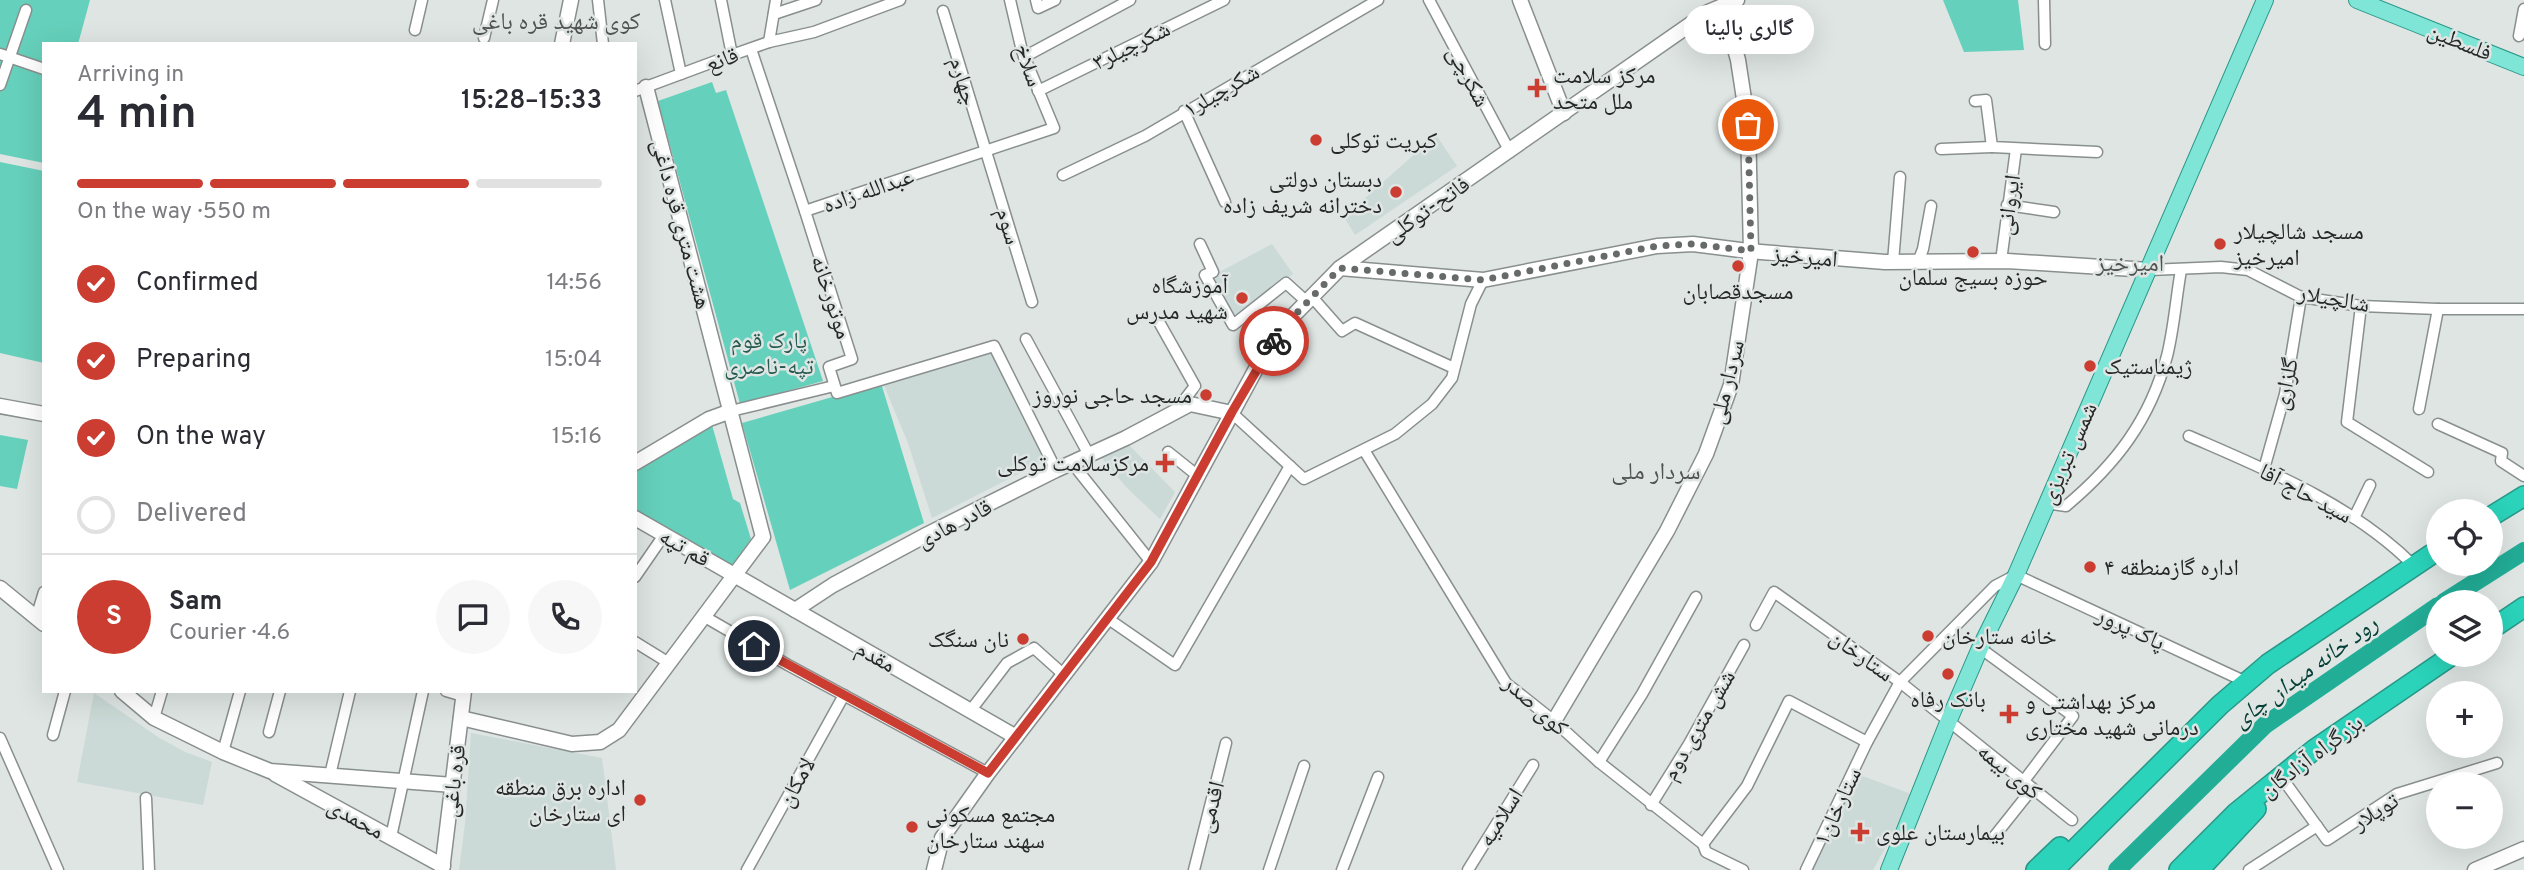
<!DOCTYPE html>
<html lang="en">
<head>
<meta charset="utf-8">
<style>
	:root { --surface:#fff; --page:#f7f7f7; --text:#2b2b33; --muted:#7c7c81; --line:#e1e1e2; --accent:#ca3d30 }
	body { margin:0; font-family:Overpass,"Noto Naskh Arabic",sans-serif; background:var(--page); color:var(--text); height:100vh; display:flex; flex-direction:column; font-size:26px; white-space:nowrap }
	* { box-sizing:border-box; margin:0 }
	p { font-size:23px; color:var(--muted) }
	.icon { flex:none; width:38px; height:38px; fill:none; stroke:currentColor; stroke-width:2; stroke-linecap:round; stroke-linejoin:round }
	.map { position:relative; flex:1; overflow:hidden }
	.side { position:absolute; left:42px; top:42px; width:595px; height:651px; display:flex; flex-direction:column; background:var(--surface); border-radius:0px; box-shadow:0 7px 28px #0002 }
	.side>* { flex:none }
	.fabs { position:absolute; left:2426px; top:499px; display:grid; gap:14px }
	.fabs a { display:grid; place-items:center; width:77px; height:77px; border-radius:50%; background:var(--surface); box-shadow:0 7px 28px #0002; font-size:35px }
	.pin { position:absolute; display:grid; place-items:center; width:60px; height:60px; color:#fff; margin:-30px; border:4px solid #fff; border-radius:50%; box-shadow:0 2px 7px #0007 }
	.courier { position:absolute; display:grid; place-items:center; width:70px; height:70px; margin:-35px; border:5px solid #ca3d30; border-radius:50%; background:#fff; color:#222; box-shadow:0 2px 9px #0007 }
	.bubble { position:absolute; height:49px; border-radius:24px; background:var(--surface); box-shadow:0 7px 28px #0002; font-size:23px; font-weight:600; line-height:49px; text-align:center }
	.headline em { font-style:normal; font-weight:600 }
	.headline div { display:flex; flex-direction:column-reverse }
	.headline { display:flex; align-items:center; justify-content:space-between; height:119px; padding:0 35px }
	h1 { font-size:46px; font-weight:600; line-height:52px }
	.bar { display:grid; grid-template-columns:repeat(4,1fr); gap:10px 7px; align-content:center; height:84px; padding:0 35px }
	.bar i { height:9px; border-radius:5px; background:var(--line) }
	.bar .active { background:var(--accent) }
	.bar p { grid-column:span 4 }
	.line { display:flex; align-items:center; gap:18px; padding:0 35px; border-top:2px solid var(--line) }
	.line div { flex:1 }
	.round { display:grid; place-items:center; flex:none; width:74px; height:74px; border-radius:37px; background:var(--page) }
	ol { padding:0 35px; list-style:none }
	li { display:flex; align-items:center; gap:21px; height:77px }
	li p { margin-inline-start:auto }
	li .icon { padding:7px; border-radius:50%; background:var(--accent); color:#fff; stroke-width:4 }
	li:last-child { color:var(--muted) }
	li i { width:38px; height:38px; border:4px solid var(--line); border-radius:50% }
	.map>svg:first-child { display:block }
</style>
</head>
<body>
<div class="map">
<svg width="2524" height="870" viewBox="0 0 2524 870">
	<rect width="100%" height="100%" fill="#dee5e3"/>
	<g fill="#cbdad6">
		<path d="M1436,135L1457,166L1355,235L1344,217Z"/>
		<path d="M1272,244L1293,274L1235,320L1210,277Z"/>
		<path d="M992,350L1048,459L932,518L908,443L883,383Z"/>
		<path d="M1129,445L1175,492L1160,519L1127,488L1102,458Z"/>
		<path d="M94,693L158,737L185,752L212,762L203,805L77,782Z"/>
		<path d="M471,733L602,758L616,870H459L465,824Z"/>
		<path d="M1857,774L1914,795L1873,870H1809Z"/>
	</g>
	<g fill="#65d0bb">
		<path d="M0,0H90L78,44H44V163L0,154Z"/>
		<path d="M1943,0H2018L2024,50L1964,52Z"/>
		<path d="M712,82L716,93L726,90L823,381L740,404L658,101Z"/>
		<path d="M0,162L44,171V363L0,353Z"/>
		<path d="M881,383L924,523L790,590L742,423Z"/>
		<path d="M712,425L733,499L740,503L751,539L733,565L736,576L635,512V468Z"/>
		<path d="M0,435L28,440L17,489L0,486Z"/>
	</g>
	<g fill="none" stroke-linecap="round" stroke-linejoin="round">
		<g stroke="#22ad97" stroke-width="18">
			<path d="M2444,602L2524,551"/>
			<path d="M2117,870L2265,725L2438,606"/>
		</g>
		<g stroke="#898f8e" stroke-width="13">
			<g id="street">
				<path d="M598,0L603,44"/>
				<path d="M665,0L681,74"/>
				<path d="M721,0L732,55"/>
				<path d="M1036,0L1038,8L1055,0"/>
				<path d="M1429,0L1510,152"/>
				<path d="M2044,0L2045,44"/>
				<path d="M943,11L1032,302"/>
				<path d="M774,14L816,0"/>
				<path d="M415,30L422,0"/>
				<path d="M2519,36L2524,9"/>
				<path d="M484,38L493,0"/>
				<path d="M769,42L776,0"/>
				<path d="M751,49L805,211L1054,128L1022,51L1010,0"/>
				<path d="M0,54L44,69"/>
				<path d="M1024,57L1130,0"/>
				<path d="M0,85L26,10"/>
				<path d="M635,91L732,55L769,42L814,32L900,0"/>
				<path d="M1038,91L1224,0"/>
				<path d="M1975,101L1986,100L1992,147L2097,152"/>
				<path d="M1184,111L1225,202"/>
				<path d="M1941,149L1992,147"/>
				<path d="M1063,175L1145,136L1378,0"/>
				<path d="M2007,205L2054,212"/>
				<path d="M805,211L852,359L829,367L837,393L994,346L1056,470"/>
				<path d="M1200,244L1213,272L1205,275L1233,325L1286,283L1307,302"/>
				<path d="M2001,261L2016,149"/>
				<path d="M1893,262L1900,177"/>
				<path d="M1918,262L1923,249L1931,206"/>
				<path d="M2149,270L2221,267L2248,270L2301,297L2361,306L2438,309H2524"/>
				<path d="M1312,297L1342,331L1355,323L1454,368"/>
				<path d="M2361,306L2347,422L2428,472"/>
				<path d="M1159,322L1195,386L1185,399L1190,404"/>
				<path d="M1026,339L1089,455"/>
				<path d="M2419,409L2438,309"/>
				<path d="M731,411L834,386"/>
				<path d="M1232,413L1304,479L1395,434L1432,404L1452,378L1471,304L1483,280"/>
				<path d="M2438,424L2502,453L2501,461L2524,476"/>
				<path d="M2189,436C2267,470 2352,504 2413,565"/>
				<path d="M1364,450L1506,683L1554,721L1599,762L1703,844L1706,852L1743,870"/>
				<path d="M1168,452L1198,476"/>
				<path d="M1072,463L1151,562"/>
				<path d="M2264,469L2285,394L2301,297"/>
				<path d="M2046,503L2066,506C2116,464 2150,420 2167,356C2174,328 2176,298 2181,270"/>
				<path d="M2354,518L2370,485"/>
				<path d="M635,577L664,535"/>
				<path d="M705,617L788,665L988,773"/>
				<path d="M36,618L44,592"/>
				<path d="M1107,618L1175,665L1290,466"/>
				<path d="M1756,625L1774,592L1900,682L2072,820"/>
				<path d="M635,642L669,663"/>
				<path d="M1980,648L2073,716L2023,782"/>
				<path d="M446,691L463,696"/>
				<path d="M971,710L1007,663L1034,648L1063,674"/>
				<path d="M154,718L162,691"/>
				<path d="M269,732L280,691"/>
				<path d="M53,735L65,691"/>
				<path d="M0,738L58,870"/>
				<path d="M223,752L240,691"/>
				<path d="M1599,762L1642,694L1696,597"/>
				<path d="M330,775L350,691"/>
				<path d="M2282,778L2327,840L2397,794L2497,763"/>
				<path d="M146,798L149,870"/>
				<path d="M1651,805L1689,744L1744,645"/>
				<path d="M391,837L423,691"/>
				<path d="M1993,838L2032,789"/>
				<path d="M1703,844L1747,786L1789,701L1867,742"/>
				<path d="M747,870L844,695"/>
				<path d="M1194,870L1226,743"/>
				<path d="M1269,870L1304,766"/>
				<path d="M1342,870L1378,777"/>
				<path d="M1468,870L1533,765"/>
				<path d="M1806,870L1867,742L1900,682L1995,586L2016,575L2246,682"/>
				<path d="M2249,870L2317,826"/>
			</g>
		</g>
		<g stroke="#898f8e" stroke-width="17">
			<g id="secondary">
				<path d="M1520,0L1564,113"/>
				<path d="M562,44L571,0"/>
				<path d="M1340,268L1483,280L1657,246L1693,244L1748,251L1885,262L2007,261L2149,270"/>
				<path d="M0,406L44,414"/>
				<path d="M635,463L709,419L731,411"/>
				<path d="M635,518L1016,737"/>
				<path d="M0,588L44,624"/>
				<path d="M795,610L833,585L928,534L1056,470L1126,438L1190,404L1232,413"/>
				<path d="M122,691L154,718L223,752L270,771L453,785"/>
				<path d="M461,718L572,744L600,742L619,730L763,537L646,87"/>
				<path d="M1554,721L1667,531L1706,454L1731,385L1751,252L1748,125L1738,60L1723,6"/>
				<path d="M275,774L443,866"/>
				<path d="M442,870L464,691"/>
				<path d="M934,870L942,838L988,773L1151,562L1263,356L1288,321L1340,268L1708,12L1737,0"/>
				<path d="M2475,870L2524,849"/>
			</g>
		</g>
		<g stroke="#299787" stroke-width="18">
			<g id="primary">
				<path d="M2357,0L2524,67"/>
				<path d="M1889,870L1949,720L1980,648L2016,575L2265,0"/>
			</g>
		</g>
		<g stroke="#299787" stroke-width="22">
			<g id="highway">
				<path d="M2490,517L2524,496"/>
				<path d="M2490,630L2524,607"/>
				<path d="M2036,870L2060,847"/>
				<path d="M2054,870L2220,705L2268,664L2438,550"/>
				<path d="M2179,870L2236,813L2315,749L2454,654"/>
				<path d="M2199,870L2256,809"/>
			</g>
		</g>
		<use href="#street" stroke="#fff" stroke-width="10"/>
		<use href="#secondary" stroke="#fff" stroke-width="14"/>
		<use href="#primary" stroke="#7fe5d6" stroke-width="16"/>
		<use href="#highway" stroke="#2ad3ba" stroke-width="19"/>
	</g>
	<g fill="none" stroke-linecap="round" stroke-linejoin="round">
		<path stroke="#666a69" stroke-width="7" stroke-dasharray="0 12.6" d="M1274,341L1289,321L1340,268L1483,280L1657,246L1693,244L1751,251L1748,125"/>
		<path stroke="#ca3d30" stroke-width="9" d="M754,646L988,773L1151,562L1232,412L1274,341"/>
	</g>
	<g fill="#ca3d30" stroke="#dee5e3" stroke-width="2.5">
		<path d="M1533.5 77.5h7v7h7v7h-7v7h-7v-7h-7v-7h7z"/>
		<circle cx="1316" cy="140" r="7"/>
		<circle cx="1396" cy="192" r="7"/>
		<circle cx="2220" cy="244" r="7"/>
		<circle cx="1973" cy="252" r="7"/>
		<circle cx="1738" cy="266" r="7"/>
		<circle cx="1242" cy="298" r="7"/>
		<circle cx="2090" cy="366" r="7"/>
		<circle cx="1206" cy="395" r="7"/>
		<path d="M1161.5 452.5h7v7h7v7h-7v7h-7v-7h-7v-7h7z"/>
		<circle cx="2090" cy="567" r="7"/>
		<circle cx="1928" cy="636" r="7"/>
		<circle cx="1023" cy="639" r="7"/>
		<circle cx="1948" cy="674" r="7"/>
		<path d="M2005.5 703.5h7v7h7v7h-7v7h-7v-7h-7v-7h7z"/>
		<circle cx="640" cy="800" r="7"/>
		<circle cx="912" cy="827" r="7"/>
		<path d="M1856.5 821.5h7v7h7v7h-7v7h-7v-7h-7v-7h7z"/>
	</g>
	<g text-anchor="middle" stroke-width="5" stroke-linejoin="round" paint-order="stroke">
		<g font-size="23" fill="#262828" stroke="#dee5e3">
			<text transform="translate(2460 41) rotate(22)" y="8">فلسطین</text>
			<text transform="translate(1131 45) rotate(-26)" y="8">شکرچیلر۳</text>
			<text transform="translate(722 59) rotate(-20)" y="8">قانع</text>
			<text transform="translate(1029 65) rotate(70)" y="8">سلاخ</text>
			<text transform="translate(1469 76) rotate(62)" y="8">شکرچی</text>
			<text transform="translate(964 81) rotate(73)" y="8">چهارم</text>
			<text transform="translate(1221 90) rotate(-30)" y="8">شکرچیلر۱</text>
			<text transform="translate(868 190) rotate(-19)" y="8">عبدالله زاده</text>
			<text transform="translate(2008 205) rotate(-82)" y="8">ایروانی</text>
			<text transform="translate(1427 209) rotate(-35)" y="8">فاتح-توکلی</text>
			<text transform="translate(682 224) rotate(75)" y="8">هشت متری قره داغی</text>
			<text transform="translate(1009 226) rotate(73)" y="8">سوم</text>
			<text transform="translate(1805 256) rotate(5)" y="8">امیرخیز</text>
			<text transform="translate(832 297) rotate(72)" y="8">موتورخانه</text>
			<text transform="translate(2334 298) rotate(10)" y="8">شالچیلار</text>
			<text transform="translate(1726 382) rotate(-76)" y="8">سردار ملی</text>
			<text transform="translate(2285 384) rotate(-78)" y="8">گلزاری</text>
			<text transform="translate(2068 453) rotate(-66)" y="8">شمس تبریزی</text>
			<text transform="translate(2306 493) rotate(28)" y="8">سید حاج آقا</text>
			<text transform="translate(954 523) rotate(-27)" y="8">قادر هادی</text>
			<text transform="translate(685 547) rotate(30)" y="8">قم تپه</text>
			<text transform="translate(2131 628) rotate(25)" y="8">پاک پرور</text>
			<text transform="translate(1862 655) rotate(36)" y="8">ستارخان</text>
			<text transform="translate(876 656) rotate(29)" y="8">مقدم</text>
			<text transform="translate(1536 705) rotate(42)" y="8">کوی صدر</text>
			<text transform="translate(1698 725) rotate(-60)" y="8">شش متری دوم</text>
			<text transform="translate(2311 756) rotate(-37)" y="8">بزرگراه آزادگان</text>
			<text transform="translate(2010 771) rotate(39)" y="8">کوی بیمه</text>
			<text transform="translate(453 781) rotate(-83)" y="8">قره باغی</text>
			<text transform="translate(796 782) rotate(-61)" y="8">لامکان</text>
			<text transform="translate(1837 806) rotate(-65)" y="8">ستارخان۱</text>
			<text transform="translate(1210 807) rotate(-75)" y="8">اقدمی</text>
			<text transform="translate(2375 811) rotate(-32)" y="8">توپلار</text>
			<text transform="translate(1500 817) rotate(-58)" y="8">اسلامیه</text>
			<text transform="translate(356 818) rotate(29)" y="8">محمدی</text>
		</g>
		<g font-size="23" fill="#262828" stroke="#dee5e3" text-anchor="start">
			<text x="1553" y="83">مرکز سلامت<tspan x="1553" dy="26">ملل متحد</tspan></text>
			<text x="1330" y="148">کبریت توکلی</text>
			<text x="1382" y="187" text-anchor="end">دبستان دولتی<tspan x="1382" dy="26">دخترانه شریف زاده</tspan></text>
			<text x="2234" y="239">مسجد شالچیلار<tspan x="2234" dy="26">امیرخیز</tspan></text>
			<text x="1973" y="285" text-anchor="middle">حوزه بسیج سلمان</text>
			<text x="1228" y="293" text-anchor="end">آموزشگاه<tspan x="1228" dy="26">شهید مدرس</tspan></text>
			<text x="1738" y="299" text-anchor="middle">مسجدقصابان</text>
			<text x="2104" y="374">ژیمناستیک</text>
			<text x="1192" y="403" text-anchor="end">مسجد حاجی نوروز</text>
			<text x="1149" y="471" text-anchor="end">مرکزسلامت توکلی</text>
			<text x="2104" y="575">اداره گازمنطقه ۴</text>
			<text x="1942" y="644">خانه ستارخان</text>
			<text x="1009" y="647" text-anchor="end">نان سنگک</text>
			<text x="1948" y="707" text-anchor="middle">بانک رفاه</text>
			<text x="2025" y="709">مرکز بهداشتی و<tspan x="2025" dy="26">درمانی شهید مختاری</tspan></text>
			<text x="626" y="795" text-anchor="end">اداره برق منطقه<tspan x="626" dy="26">ای ستارخان</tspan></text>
			<text x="926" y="822">مجتمع مسکونی<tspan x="926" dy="26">سهند ستارخان</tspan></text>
			<text x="1876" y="840">بیمارستان علوی</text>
		</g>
		<g font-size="23" fill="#255950" stroke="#dee5e3">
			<text x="769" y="348">پارک قوم<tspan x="769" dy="26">تپه-ناصری</tspan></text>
		</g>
		<g font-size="24" fill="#4f5453" stroke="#dee5e3">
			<text x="556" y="29">کوی شهید قره باغی</text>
			<text x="2130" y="271">امیرخیز</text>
			<text x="1656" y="479">سردار ملی</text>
		</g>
		<g font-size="24" font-style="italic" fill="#064138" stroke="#dee5e3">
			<text transform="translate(2305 671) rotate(-36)" y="8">رود خانه میدان چای</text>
		</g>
	</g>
</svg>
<div class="fabs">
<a><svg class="icon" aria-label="locate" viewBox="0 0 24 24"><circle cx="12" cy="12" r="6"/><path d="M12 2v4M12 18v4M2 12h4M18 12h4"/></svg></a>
<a><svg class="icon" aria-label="layers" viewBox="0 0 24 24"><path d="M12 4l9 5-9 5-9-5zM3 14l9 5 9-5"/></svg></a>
<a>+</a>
<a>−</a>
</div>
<div class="pin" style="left:1748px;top:125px;background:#ea580c"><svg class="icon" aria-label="bag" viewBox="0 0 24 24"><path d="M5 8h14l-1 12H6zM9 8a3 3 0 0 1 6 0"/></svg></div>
<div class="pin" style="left:754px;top:646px;background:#1f2937"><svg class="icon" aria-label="home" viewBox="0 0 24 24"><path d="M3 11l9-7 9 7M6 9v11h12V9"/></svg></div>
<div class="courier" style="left:1274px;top:341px"><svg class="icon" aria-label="bike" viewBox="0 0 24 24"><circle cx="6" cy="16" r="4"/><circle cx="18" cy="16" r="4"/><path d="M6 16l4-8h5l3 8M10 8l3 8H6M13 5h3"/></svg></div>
<div class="bubble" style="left:1684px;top:5px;width:130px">گالری بالینا</div>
<section class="side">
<div class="headline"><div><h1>4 min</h1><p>Arriving in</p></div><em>15:28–15:33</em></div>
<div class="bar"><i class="active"></i><i class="active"></i><i class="active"></i><i></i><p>On the way · 550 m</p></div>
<ol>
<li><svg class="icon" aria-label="check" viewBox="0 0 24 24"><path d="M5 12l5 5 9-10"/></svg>Confirmed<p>14:56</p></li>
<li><svg class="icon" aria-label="check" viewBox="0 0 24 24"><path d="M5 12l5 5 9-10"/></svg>Preparing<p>15:04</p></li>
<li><svg class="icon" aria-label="check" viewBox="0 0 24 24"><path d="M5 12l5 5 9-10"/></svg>On the way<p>15:16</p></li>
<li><i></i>Delivered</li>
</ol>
<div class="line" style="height:126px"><b class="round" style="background:var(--accent);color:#fff">S</b><div><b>Sam</b><p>Courier · 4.6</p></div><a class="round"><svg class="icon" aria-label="chat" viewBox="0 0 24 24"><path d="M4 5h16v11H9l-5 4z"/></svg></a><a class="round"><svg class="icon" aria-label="phone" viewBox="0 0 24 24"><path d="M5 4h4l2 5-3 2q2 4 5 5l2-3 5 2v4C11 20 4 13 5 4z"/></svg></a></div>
</section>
</div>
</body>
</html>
